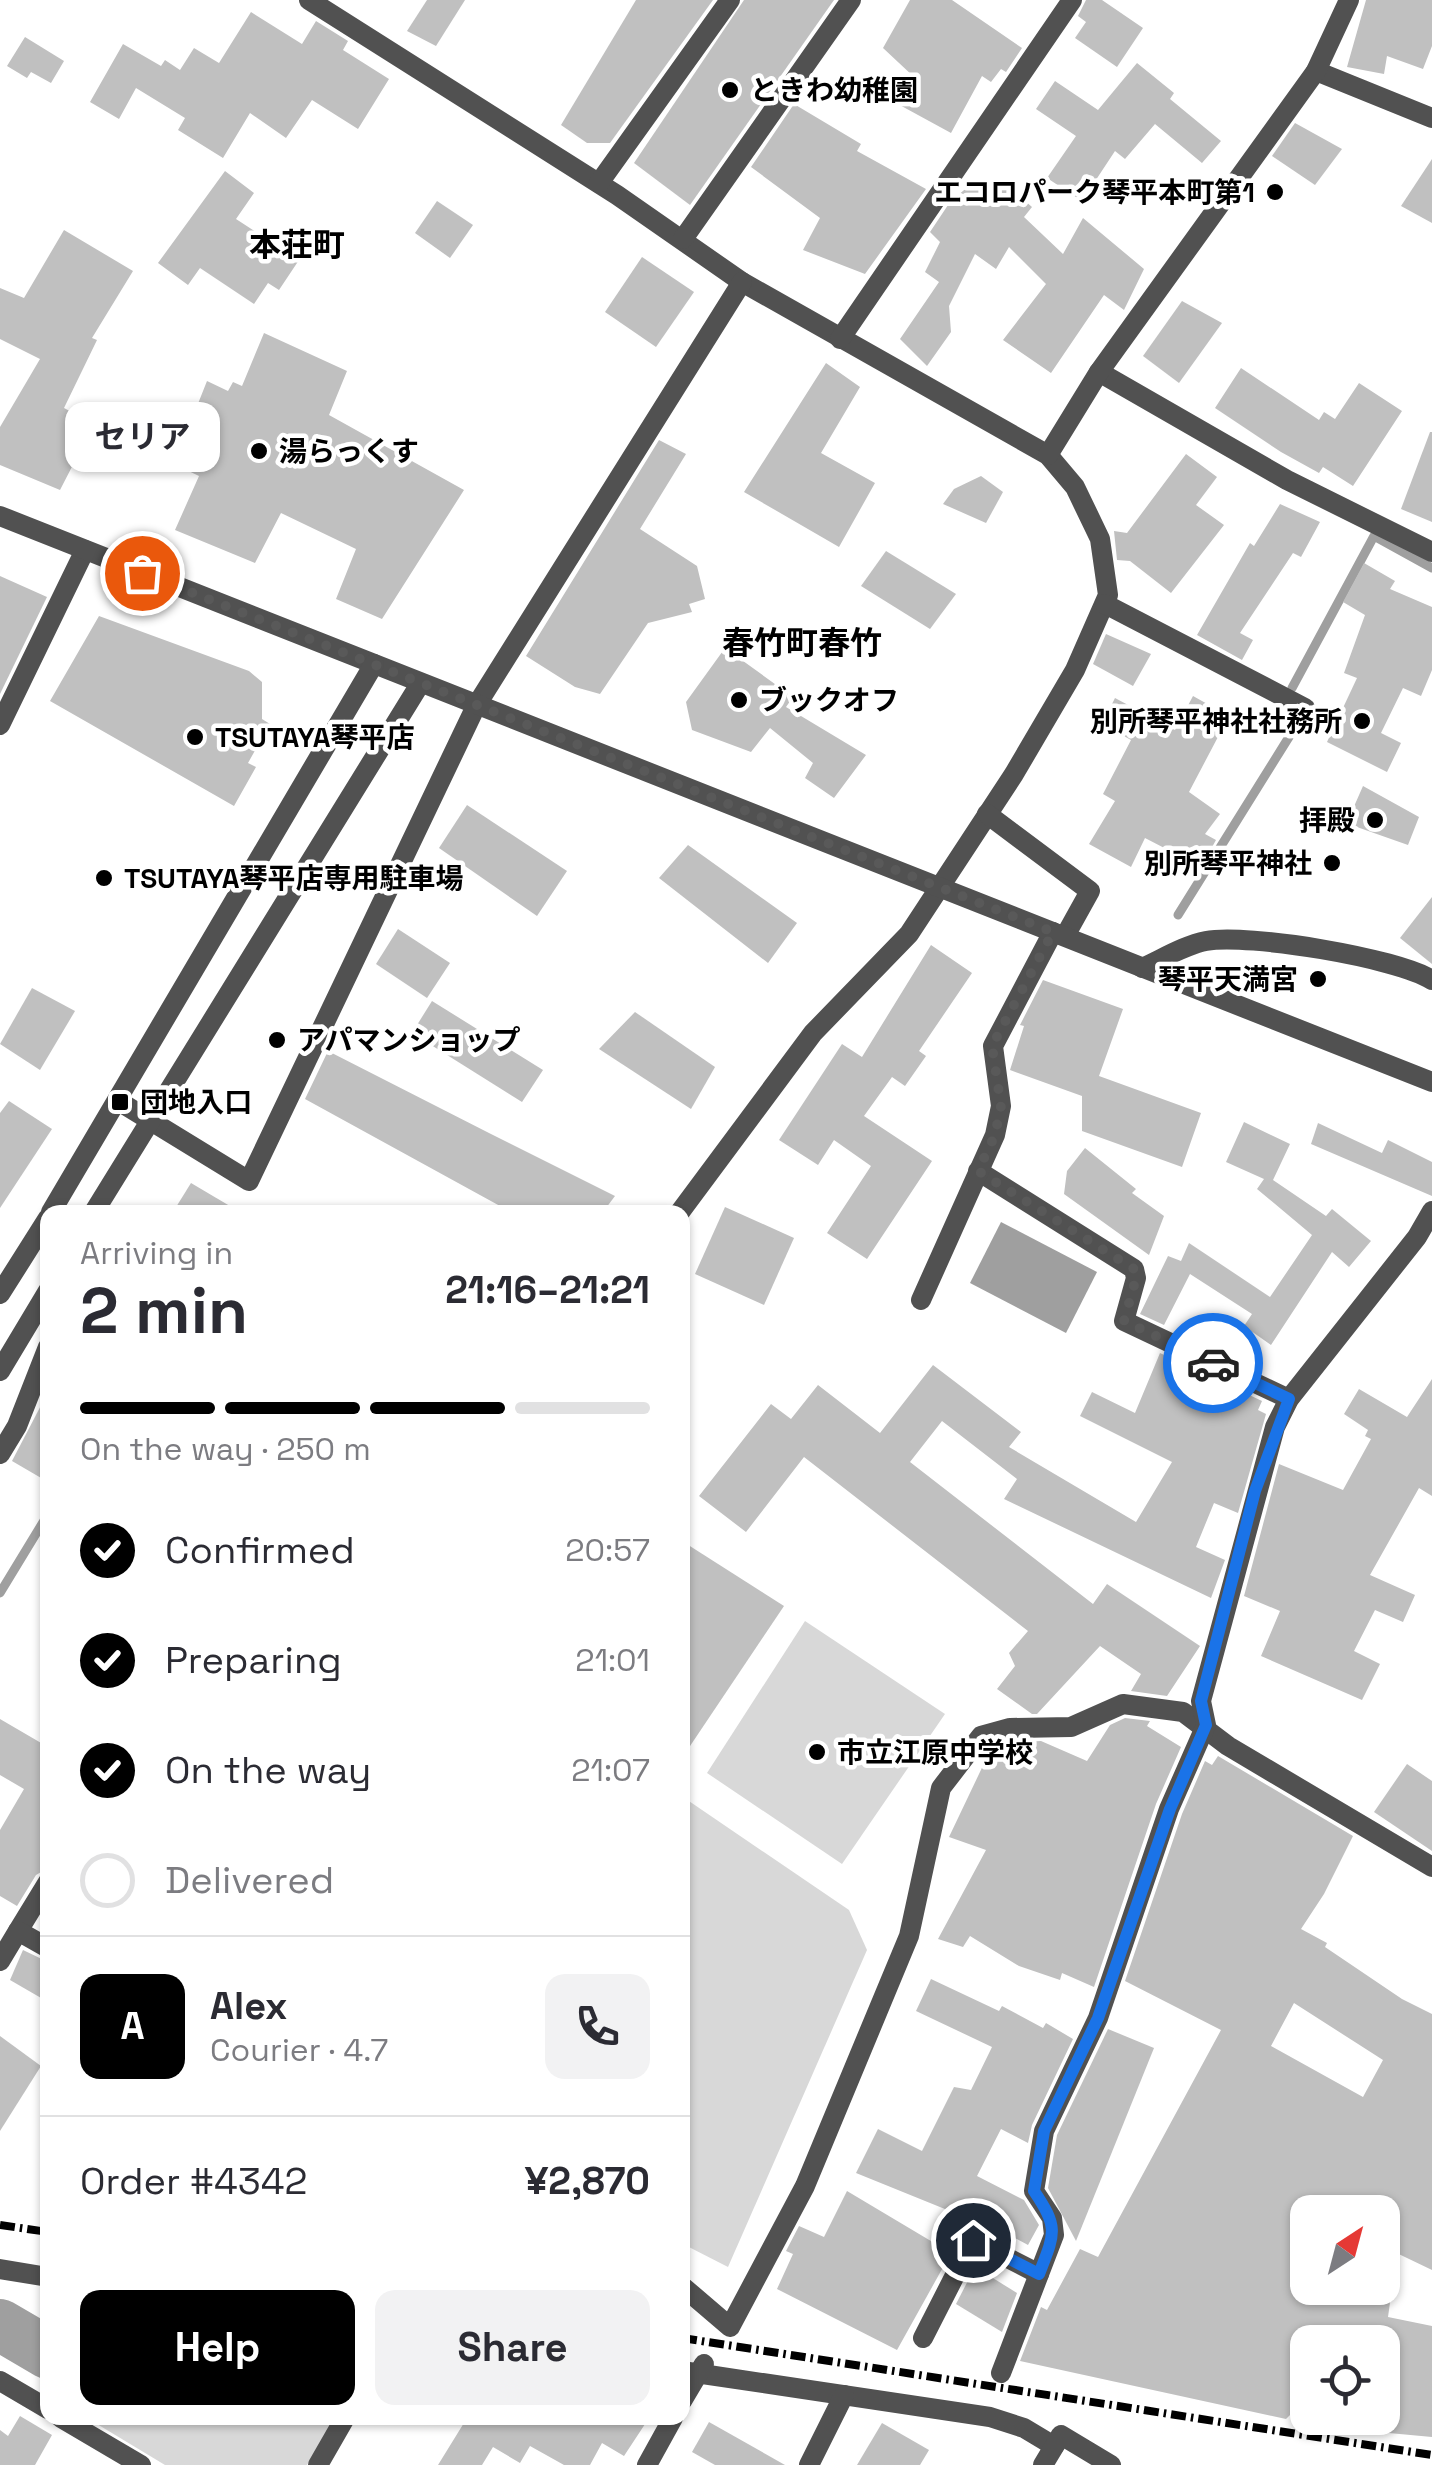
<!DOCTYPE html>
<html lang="en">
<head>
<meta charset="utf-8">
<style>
	:root { --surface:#fff; --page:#f2f2f3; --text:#2b2b33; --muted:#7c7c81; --line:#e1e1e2; --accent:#000 }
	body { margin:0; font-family:"Space Grotesk","Noto Sans JP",sans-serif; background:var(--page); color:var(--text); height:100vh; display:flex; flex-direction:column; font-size:38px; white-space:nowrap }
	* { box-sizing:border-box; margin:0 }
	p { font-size:32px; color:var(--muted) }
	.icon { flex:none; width:55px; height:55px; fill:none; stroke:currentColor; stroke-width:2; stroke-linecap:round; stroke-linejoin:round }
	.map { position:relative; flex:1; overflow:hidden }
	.panel { position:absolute; left:40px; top:1205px; width:650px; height:1220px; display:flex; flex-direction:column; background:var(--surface); border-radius:20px; box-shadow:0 2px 8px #0004 }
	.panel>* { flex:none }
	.needle { width:65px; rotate:36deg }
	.controls { position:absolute; left:1290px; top:2195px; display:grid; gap:20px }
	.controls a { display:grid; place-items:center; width:110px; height:110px; border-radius:20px; background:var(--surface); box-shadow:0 2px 8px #0004; font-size:50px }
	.pin { position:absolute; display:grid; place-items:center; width:85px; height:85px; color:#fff; margin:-42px; border:5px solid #fff; border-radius:50%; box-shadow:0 2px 10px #0007 }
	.courier { position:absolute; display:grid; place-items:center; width:100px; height:100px; margin:-50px; border:8px solid #1a73e8; border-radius:50%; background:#fff; color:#222; box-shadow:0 2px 12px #0007 }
	.bubble { position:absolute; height:70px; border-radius:20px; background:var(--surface); box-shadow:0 2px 8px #0004; font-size:32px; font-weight:700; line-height:70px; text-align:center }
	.head em { font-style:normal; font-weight:700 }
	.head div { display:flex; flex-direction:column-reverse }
	.head { display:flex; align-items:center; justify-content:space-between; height:170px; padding:0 40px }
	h1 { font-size:65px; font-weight:700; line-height:75px }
	.bar { display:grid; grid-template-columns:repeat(4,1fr); gap:15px 10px; align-content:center; height:120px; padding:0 40px }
	.bar i { height:12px; border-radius:8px; background:var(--line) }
	.bar .active { background:var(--accent) }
	.bar p { grid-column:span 4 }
	.line { display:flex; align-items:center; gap:25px; padding:0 40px; border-top:2px solid var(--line) }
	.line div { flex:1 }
	.round { display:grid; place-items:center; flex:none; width:105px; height:105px; border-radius:20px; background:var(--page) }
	ol { padding:0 40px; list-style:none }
	li { display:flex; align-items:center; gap:30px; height:110px }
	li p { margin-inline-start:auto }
	li .icon { padding:10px; border-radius:50%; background:var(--accent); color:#fff; stroke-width:4 }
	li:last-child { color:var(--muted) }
	li i { width:55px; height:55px; border:5px solid var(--line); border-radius:50% }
	.cta { display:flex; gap:20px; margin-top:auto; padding:20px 40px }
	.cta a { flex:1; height:115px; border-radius:20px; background:var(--accent); color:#fff; font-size:40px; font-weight:700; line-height:115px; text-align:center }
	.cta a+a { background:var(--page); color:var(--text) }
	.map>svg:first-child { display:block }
</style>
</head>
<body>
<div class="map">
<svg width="1432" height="2465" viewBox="0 0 1432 2465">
	<rect width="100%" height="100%" fill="#fff"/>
	<g fill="#d8d8d8">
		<path d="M805,1621L945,1714L842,1864L707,1773Z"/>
		<path d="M683,1797L849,1910L867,1950L728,2267L683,2244Z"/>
		<path d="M87,2418H335L307,2465H165Z"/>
	</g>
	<path fill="#9f9f9f" d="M1001,1222L1097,1272L1066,1333L970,1283Z"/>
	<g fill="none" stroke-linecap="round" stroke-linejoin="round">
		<g stroke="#9f9f9f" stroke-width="9">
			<path d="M1292,688L1374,536L1432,568"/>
			<path d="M1178,915L1289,737L1288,712"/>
			<path d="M0,1593L48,1514"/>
		</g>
		<path stroke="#9f9f9f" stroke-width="52" d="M0,2325L48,2353"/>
	</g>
	<g fill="#c0c0c0" fill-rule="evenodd">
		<path d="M427,0H465L436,46L407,31Z"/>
		<path d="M636,0H713L610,143H587L561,125Z"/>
		<path d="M744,0H834L690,205L634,163Z"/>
		<path d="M910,0H952L1022,48L1006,72L1001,69L991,82L982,76L951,133L896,103L914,77L883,48Z"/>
		<path d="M1086,0H1102L1143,28L1117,67L1075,38L1086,22L1078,16Z"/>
		<path d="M1366,0H1432V46L1423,69L1387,56L1384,74L1347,67Z"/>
		<path d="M251,12L302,44L316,21L348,41L343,50L389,79L358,129L312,100L286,138L250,113L223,158L178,130L185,118L136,88L119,119L90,102L123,44L161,66L165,60L180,70L194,48L219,63Z"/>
		<path d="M25,37L64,61L51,83L31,72L27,78L7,66Z"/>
		<path d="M1137,63L1174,93L1170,99L1221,141L1202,163L1155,124L1125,159L1115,151L1082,201L1047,178L1076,136L1036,109L1055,81L1098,110Z"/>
		<path d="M794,104L861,144L857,151L926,189L865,274L803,250L820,218L751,167Z"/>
		<path d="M1295,123L1342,149L1315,185L1272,156Z"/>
		<path d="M1432,159V223L1401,206Z"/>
		<path d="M225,171L254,193L236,219L299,260L279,290L268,283L254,304L200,268L188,285L158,263Z"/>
		<path d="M977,179L997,192L1007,185L1032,207L1024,217L1063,254L1083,218L1144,269L1124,310L1104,295L1051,373L1003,340L1046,284L1009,247L996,269L975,254L949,306L951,332L927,366L900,339L939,282L925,272L940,242L930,232L950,202Z"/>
		<path d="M437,201L473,225L450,258L415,233Z"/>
		<path d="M64,230L133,271L92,338L97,340L64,408L94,424L60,490L0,465V427L40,359L0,339V288L24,298Z"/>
		<path d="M642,257L694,292L656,347L605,312Z"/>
		<path d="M1182,301L1222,323L1179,383L1143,356Z"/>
		<path d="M264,333L347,371L329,415L464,490L382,619L336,599L356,549L281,513L255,563L175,530L199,476L174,464L207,381L228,391L233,382L242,386Z"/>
		<path d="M826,363L860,387L821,453L875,483L839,547L744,492Z"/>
		<path d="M1241,368L1319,420L1324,412L1335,419L1359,383L1402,411L1353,486L1323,467L1319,473L1281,452L1215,408Z"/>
		<path d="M1430,432H1432V522L1401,509Z"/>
		<path d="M659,440L686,454L640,529L697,566L705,599L689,604L692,612L648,623L600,694L575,687L526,656Z"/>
		<path d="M1186,454L1217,477L1196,505L1224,525L1171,593L1130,561L1117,560L1114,531L1127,533Z"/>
		<path d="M981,476L1003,492L986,523L943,504L954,489Z"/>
		<path d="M1280,504L1320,522L1301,557L1293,553L1240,633L1253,640L1242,660L1197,635L1250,543L1254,546Z"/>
		<path d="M886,551L956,594L930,629L861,586Z"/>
		<path d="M1364,563L1395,581L1390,589L1432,607V670L1421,696L1403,688L1381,733L1401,743L1387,772L1327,742L1357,678L1344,673L1365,615L1343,602Z"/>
		<path d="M0,576L47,597L0,694Z"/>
		<path d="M99,616L249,671L262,682V719L270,724L248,763L256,767L234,806L50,701Z"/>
		<path d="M1106,634L1151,654L1133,686L1093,664Z"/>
		<path d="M725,648L793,697L786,707L866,755L834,798L805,778L813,763L770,728L751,752L692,730L686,702Z"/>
		<path d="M1193,696L1229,716L1189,792L1220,814L1205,834L1216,840L1201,867L1145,838L1131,867L1089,844L1115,801L1103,794L1131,740L1102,724L1115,698L1175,730Z"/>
		<path d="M1363,786L1419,817L1408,845L1354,826L1359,814L1352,811Z"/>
		<path d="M467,805L567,871L537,916L439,848Z"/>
		<path d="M688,845L797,923L768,963L659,878Z"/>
		<path d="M1432,897V964L1400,938Z"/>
		<path d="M398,929L450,963L427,998L376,964Z"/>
		<path d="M931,945L972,973L919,1051L926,1056L905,1086L892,1077L864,1116L932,1161L867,1259L827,1233L871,1166L834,1140L818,1165L779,1140L842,1044L862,1057Z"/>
		<path d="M1043,980L1123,1009L1099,1076L1201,1113L1182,1167L1082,1131V1096L1010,1070L1024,1026L1020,1025Z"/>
		<path d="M32,988L75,1011L40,1070L0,1044Z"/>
		<path d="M432,1001L543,1070L522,1102L412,1033Z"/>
		<path d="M635,1012L715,1067L691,1109L599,1049Z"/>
		<path d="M328,1051L489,1133L615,1196L603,1212H511L305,1099Z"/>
		<path d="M9,1101L52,1129L0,1208V1113Z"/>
		<path d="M1244,1122L1290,1144L1273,1180L1326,1216L1332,1209L1371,1241L1349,1267L1332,1252L1271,1345L1244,1326L1252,1314L1190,1274L1164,1325L1140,1314L1168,1256L1181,1261L1189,1243L1270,1297L1312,1235L1257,1189L1264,1179L1226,1162Z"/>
		<path d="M1318,1123L1382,1153L1388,1140L1432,1162V1196L1311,1144Z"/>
		<path d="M1085,1148L1136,1189L1132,1193L1164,1216L1149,1255L1064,1194L1067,1171Z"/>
		<path d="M191,1183L240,1212H173Z"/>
		<path d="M725,1207L794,1238L764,1305L695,1274Z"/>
		<path d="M1160,1353L1262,1401L1258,1410L1266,1414L1238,1513L1214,1503L1196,1547L1225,1560L1211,1598L1004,1499L1017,1479L942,1421L910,1462L1093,1604L1107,1584L1200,1646L1167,1696L1131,1691L1141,1674L1100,1646L1037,1714H1032L997,1689L1015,1666L1009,1653L1028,1631L804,1457L746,1532L699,1496L771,1404L791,1419L818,1385L880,1433L933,1365L1021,1432L1009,1447L1136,1522L1172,1462L1080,1416L1092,1392L1135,1413Z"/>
		<path d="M1432,1379V1496L1419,1488L1370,1575L1415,1595L1403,1622L1375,1610L1354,1651L1380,1664L1362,1700L1261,1656L1280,1611L1244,1596L1279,1464L1343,1490L1371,1439L1365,1436L1368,1430L1344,1414L1359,1389L1407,1417Z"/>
		<path d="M48,1392V1482L12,1461Z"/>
		<path d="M682,1541L784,1606L682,1758Z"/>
		<path d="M1125,1718L1150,1721L1147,1726L1181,1747L1156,1804L1094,1987L1062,1973L1060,1980L1019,1966L970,1936L963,1947L938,1939L986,1850L949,1837L989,1753L1009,1763L1019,1742L1041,1741L1087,1761L1110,1725Z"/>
		<path d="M0,1719L48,1747V1868L36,1875L17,1906L0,1896V1830L24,1789L0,1775Z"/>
		<path d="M1218,1756L1353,1836L1324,1894L1301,1929L1327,1943L1325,1947L1402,1999L1432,2014V2270L1382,2246V2212H1308V2288H1392L1388,2317L1432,2326V2437L1378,2432L1382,2418V2342H1308V2397L1286,2419L1020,2361L1041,2307L1047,2310L1080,2249L1098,2257L1221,2030L1125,1981L1182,1814L1205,1761L1212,1765ZM1294,2003L1383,2060L1363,2097L1271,2046Z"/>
		<path d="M1407,1764L1432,1781V1851L1374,1812Z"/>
		<path d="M23,1950L48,1962V2002L10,1980Z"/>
		<path d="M931,1979L999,2011L1002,2006L1043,2028L1046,2023L1073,2039L1032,2125L1028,2143L1001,2129L977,2176L1024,2200L1039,2225L1028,2245L974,2216L972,2220L856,2173L878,2129L922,2151L954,2087L971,2090L992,2047L916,2011Z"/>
		<path d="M1108,2029L1154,2048L1076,2241L1048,2188L1057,2135Z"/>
		<path d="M0,2036L41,2066L0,2131Z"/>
		<path d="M847,2191L951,2253L897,2350L777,2289L793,2254L786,2251L799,2226L824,2237Z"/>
		<path d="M975,2267L1017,2293L1002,2332L956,2304Z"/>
		<path d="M20,2416L52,2435L35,2465H0V2430L8,2436Z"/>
		<path d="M467,2418H649L624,2456L602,2443L590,2465H564L530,2446L520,2463L493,2447L482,2465H438Z"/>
		<path d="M709,2422L785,2465H715L692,2452Z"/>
		<path d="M882,2423L929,2450L920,2465H857Z"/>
	</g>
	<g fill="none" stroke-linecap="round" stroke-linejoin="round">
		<g stroke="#515151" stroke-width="20">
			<path d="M309,0L617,195L742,282L1048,455L1075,487L1100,539L1108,595L1075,670L1014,774L909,934L813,1033L680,1212"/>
			<path d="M1316,71L1432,118"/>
			<path d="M599,183L730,0"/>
			<path d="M683,239L851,0"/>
			<path d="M840,339L1072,0"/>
			<path d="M1099,372L1287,480L1432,552"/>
			<path d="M1048,455L1099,372L1316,71L1349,0"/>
			<path d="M1105,604L1305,708"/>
			<path d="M0,725L85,550"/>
			<path d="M987,814L1090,891L1065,936"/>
			<path d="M1142,968C1162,959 1185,945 1206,941C1247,933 1398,958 1432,980"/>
			<path d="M120,1102L249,1181L476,706L742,282"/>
			<path d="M978,1171L1134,1269L1136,1278L1124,1321L1289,1399"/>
			<path d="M921,1300L995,1135L1001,1106L993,1046L1053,932"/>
			<path d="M0,1454L17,1426L48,1347"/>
			<path d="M18,1931L48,1882"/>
			<path d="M0,1961L18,1931L48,1948"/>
			<path d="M0,2269L48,2277"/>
			<path d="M682,2286L730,2327L805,2186L909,1936L941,1788L981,1736L1010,1728L1071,1727L1123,1704L1183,1712L1228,1746L1432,1867"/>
			<path d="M923,2338L973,2240L1039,2274"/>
			<path d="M682,2371L990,2417L1024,2428L1054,2446"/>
			<path d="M1001,2373L1054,2235L1052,2218L1034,2191L1044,2131L1098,2018L1169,1809L1206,1725L1201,1701L1275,1427L1289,1399L1417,1237L1432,1211"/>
			<path d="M0,2381L48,2409"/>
			<path d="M682,2401L704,2364"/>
			<path d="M61,2418L141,2465"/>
			<path d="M318,2465L345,2418"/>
			<path d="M647,2465L673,2418"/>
			<path d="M809,2465L844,2395"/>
			<path d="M1043,2465L1061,2435L1111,2465"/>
		</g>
		<g stroke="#515151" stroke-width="20">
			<path d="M0,516L1432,1082"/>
			<path d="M51,1212L374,664"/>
			<path d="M94,1212L420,684"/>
			<path d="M0,1294L48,1218"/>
			<path d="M0,1371L48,1291"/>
		</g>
		<g stroke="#000" stroke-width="8" stroke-dasharray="15 5 2.5 5" stroke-linecap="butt">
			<path d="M0,2225L48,2232"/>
			<path d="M682,2338L1432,2455"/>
		</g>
	</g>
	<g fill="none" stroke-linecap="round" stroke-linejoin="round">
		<path stroke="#595959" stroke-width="10" stroke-dasharray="0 18" d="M142,573L1053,932L992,1046L1001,1106L995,1135L978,1171L1134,1269L1136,1278L1124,1321L1213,1363"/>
		<path stroke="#1a73e8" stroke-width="12" d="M973,2240L1039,2274C1055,2233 1059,2228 1034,2191L1044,2131L1098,2018L1170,1809L1206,1725L1201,1701L1255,1491L1289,1399L1213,1363"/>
	</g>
	<g fill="#000" stroke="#fff" stroke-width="4">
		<circle cx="730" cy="90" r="10"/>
		<circle cx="1275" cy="192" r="10"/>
		<circle cx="259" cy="451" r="10"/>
		<circle cx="739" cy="700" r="10"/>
		<circle cx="1362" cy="721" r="10"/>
		<circle cx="195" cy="737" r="10"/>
		<circle cx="1375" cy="820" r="10"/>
		<circle cx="1332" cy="863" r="10"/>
		<circle cx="104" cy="878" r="10"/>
		<circle cx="1318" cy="979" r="10"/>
		<circle cx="277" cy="1040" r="10"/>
		<rect x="110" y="1092" width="20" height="20" rx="5"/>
		<circle cx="817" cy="1752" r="10"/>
	</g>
	<g text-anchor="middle" stroke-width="9" stroke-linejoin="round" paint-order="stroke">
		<g font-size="28" font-weight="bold" fill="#000" stroke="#fff" text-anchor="start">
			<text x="750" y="100">ときわ幼稚園</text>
			<text x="1255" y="202" text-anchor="end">エコロパーク琴平本町第1</text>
			<text x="279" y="461">湯らっくす</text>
			<text x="759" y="710">ブックオフ</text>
			<text x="1342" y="731" text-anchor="end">別所琴平神社社務所</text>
			<text x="215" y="747">TSUTAYA琴平店</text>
			<text x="1355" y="830" text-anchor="end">拝殿</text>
			<text x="1312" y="873" text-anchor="end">別所琴平神社</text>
			<text x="124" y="888">TSUTAYA琴平店専用駐車場</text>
			<text x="1298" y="989" text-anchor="end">琴平天満宮</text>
			<text x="297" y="1050">アパマンショップ</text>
			<text x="140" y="1112">団地入口</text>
			<text x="837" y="1762">市立江原中学校</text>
		</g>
		<g font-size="32" font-weight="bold" fill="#000" stroke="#fff">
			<text x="297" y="256">本荘町</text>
			<text x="802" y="654">春竹町春竹</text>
		</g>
	</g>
</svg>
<div class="controls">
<a><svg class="needle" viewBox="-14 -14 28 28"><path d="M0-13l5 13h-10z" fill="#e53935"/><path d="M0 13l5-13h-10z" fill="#7c7c81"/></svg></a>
<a><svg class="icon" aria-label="locate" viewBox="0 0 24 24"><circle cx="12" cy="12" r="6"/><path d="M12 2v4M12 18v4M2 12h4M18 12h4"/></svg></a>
</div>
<div class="pin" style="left:142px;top:573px;background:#ea580c"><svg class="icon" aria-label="bag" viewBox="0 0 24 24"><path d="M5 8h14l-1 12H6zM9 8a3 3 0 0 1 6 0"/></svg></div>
<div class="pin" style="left:973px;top:2240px;background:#1f2937"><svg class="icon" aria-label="home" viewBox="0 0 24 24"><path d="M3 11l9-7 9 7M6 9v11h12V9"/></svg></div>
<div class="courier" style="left:1213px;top:1363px"><svg class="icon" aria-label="car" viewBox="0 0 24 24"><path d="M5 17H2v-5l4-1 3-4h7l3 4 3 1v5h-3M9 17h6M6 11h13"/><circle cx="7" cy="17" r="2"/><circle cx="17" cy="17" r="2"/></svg></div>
<div class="bubble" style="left:65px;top:402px;width:155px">セリア</div>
<section class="panel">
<div class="head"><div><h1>2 min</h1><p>Arriving in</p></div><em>21:16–21:21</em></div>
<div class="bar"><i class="active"></i><i class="active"></i><i class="active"></i><i></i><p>On the way · 250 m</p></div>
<ol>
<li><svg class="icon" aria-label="check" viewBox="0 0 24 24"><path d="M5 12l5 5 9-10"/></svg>Confirmed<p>20:57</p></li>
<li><svg class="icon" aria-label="check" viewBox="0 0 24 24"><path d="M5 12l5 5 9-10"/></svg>Preparing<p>21:01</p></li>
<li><svg class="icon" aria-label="check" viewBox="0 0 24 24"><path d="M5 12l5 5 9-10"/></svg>On the way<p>21:07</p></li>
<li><i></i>Delivered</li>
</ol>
<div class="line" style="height:180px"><b class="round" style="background:var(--accent);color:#fff">A</b><div><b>Alex</b><p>Courier · 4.7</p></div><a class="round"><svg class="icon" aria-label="phone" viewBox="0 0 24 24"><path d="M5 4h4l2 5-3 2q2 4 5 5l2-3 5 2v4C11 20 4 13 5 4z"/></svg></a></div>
<div class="line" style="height:130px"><div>Order #4342</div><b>¥2,870</b></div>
<div class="cta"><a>Help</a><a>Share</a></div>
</section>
</div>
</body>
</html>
